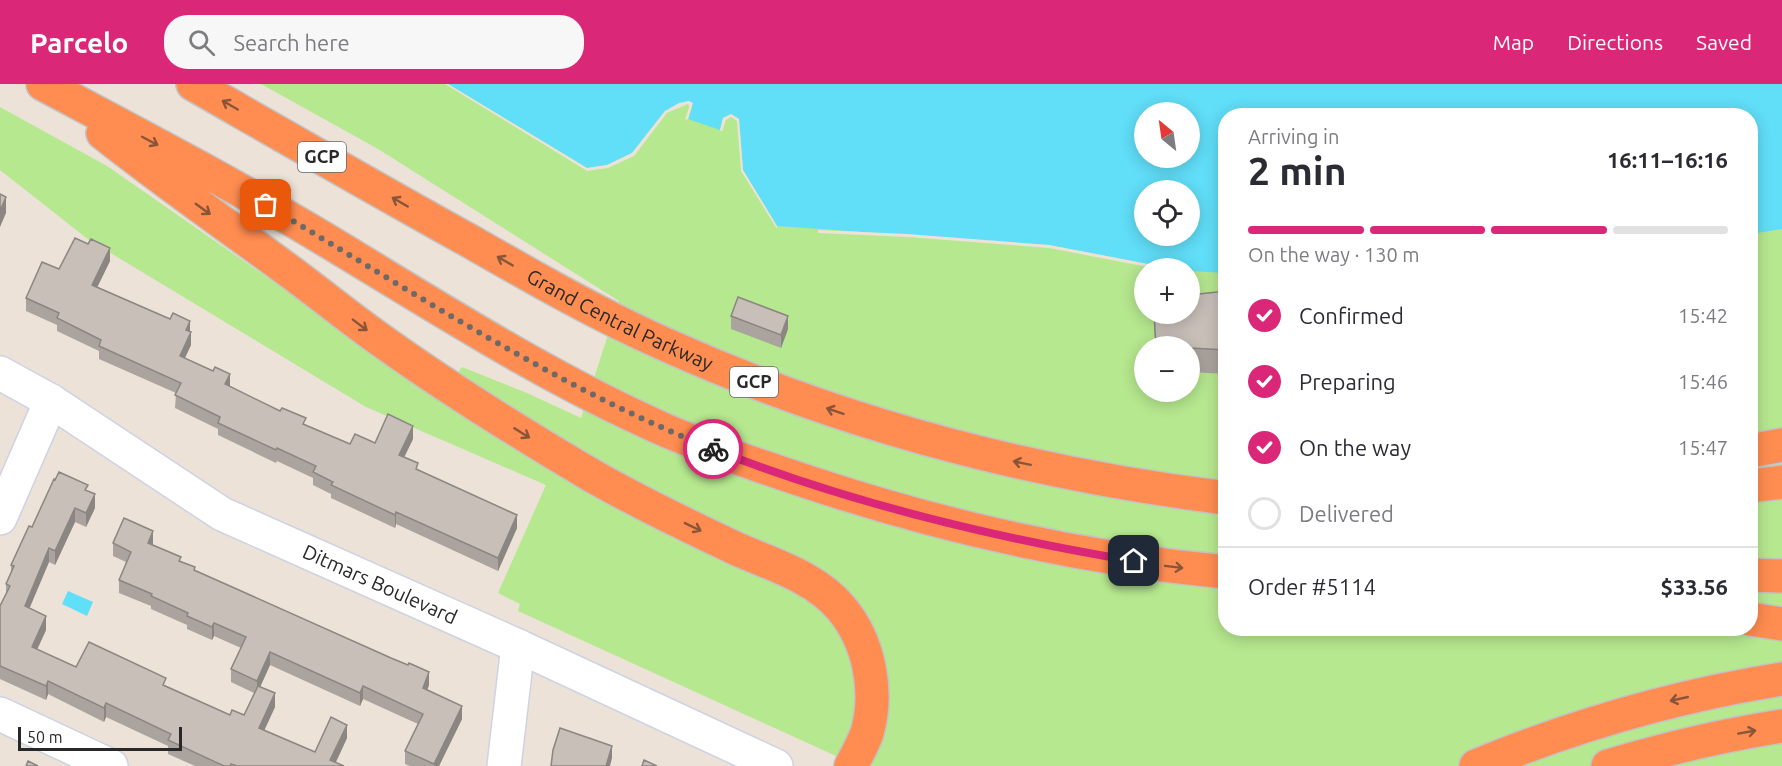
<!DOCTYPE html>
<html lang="en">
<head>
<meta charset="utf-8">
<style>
	:root { --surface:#fff; --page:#f7f7f7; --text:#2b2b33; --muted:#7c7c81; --line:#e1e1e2; --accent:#db2777 }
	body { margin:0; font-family:Ubuntu,sans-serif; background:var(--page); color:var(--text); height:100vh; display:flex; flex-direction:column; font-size:22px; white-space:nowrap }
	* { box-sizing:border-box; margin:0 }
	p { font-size:20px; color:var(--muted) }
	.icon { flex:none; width:33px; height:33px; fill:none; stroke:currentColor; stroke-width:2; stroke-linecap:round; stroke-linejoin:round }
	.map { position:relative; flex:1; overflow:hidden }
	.sheet { position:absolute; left:1218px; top:24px; width:540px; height:528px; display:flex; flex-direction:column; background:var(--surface); border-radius:24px; box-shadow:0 3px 15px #0003 }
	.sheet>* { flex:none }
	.needle { width:39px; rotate:331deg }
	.fabs { position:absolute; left:1134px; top:18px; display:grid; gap:12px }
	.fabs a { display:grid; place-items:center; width:66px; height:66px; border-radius:50%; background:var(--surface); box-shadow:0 3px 15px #0003; font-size:30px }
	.scale { position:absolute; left:18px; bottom:15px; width:164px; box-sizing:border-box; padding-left:6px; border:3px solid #282828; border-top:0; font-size:16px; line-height:21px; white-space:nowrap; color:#282828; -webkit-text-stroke:4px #fff; paint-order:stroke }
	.pin { position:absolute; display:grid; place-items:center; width:51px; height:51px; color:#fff; margin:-26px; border-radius:12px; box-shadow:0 3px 9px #0006 }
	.courier { position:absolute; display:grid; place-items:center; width:60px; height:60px; margin:-30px; border:4px solid #db2777; border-radius:50%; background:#fff; color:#222; box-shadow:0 2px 8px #0007 }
	.head em { font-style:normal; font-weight:600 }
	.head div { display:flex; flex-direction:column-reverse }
	.head { display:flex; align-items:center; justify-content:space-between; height:102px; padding:0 30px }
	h1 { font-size:39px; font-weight:600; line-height:45px }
	.bar { display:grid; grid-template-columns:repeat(4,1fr); gap:9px 6px; align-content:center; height:72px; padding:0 30px }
	.bar i { height:8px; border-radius:4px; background:var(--line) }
	.bar .selected { background:var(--accent) }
	.bar p { grid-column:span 4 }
	.line { display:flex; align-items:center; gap:15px; padding:0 30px; border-top:2px solid var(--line) }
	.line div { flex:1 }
	ol { padding:0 30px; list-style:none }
	li { display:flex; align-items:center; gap:18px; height:66px }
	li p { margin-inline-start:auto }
	li .icon { padding:6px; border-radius:50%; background:var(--accent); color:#fff; stroke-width:4 }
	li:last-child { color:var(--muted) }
	li i { width:33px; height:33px; border:3px solid var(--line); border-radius:50% }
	header { display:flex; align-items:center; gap:36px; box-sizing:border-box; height:84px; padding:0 30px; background:var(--accent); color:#fff }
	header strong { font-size:28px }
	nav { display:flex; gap:33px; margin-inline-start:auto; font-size:21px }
	.search { width:420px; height:54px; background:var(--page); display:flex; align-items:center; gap:15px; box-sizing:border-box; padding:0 21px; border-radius:24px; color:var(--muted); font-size:22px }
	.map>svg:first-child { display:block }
</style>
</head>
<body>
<header>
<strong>Parcelo</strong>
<div class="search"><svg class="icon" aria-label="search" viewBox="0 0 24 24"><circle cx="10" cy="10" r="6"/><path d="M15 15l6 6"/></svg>Search here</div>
<nav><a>Map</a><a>Directions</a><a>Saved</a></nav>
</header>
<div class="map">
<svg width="1782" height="682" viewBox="0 0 1782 682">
	<rect width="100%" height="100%" fill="#ece2d8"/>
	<path fill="#b6e88f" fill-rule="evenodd" d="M261,0H727L745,14L1225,86L1226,544H1750L1751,101L1782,99V682H858L518,527L520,520L498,509L546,401L366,323L89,156L0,86V23L107,82L287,207L426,299L554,357L458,288L462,283L527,309L581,334L619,217L378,65ZM1144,106H1190V152H1144ZM1144,184H1190V230H1144ZM1144,262H1190V308H1144Z"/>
	<g fill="#61def8" fill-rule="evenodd">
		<path d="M448,0H1782V145L1751,150L1750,32H1226L1225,189L1190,187V184H1169L1049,161L777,142L743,86L739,35L731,30L723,34L720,46L688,35L692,24L689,17L665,27L632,69L607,81L587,84ZM1144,28H1190V74H1144ZM1144,106H1190V152H1144Z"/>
		<path d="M68,507L93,518L87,532L62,520Z"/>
	</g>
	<g fill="#ece2d8">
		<path d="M445,0H448L587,84L607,81L632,69L665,27L679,19L689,17L693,19L688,35L685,36L689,23L688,20L667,29L634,72L608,84L587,87Z"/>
		<path d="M731,30L739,35L743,86L777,142V145L741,87L737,37L731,33L726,36L722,48L720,46L723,34Z"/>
		<path d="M818,146L907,150L1049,161L1169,184H1153L1049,164L907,153L818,149Z"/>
	</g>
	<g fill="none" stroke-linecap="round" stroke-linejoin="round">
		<g stroke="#cdd3e3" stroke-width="36">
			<g id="minor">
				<path id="s1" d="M0,289L51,317L222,430L518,562L776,682"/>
				<path d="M0,434L51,317"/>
				<path d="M0,630L111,682"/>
				<path d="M504,682L518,562"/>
			</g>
		</g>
		<g stroke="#c3c3c3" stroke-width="36">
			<g id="highway">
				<path d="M43,0C135,49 227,97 316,150C431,219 544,293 667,347C717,368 768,385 820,402C952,445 1087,475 1226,488"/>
				<path id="s2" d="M193,0C284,52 376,105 468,156C531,192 595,229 662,259C841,340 1031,390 1226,414"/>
				<path d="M103,49C162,96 224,139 285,184C318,208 349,234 382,257C449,305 520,349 591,391C638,418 688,442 737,465C773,481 815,493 841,524C869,557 879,607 867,649C863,660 857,671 851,682"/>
				<path d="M1750,367L1782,361"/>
				<path d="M1750,402L1782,398"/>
				<path d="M1750,491L1782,492"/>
				<path d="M1750,535L1782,540"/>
				<path d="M1476,682C1575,641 1676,612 1782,595"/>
				<path d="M1608,682C1665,665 1723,651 1782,642"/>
			</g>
		</g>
		<use href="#minor" stroke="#fff" stroke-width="33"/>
		<use href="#highway" stroke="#ff8c50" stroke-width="33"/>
	</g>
	<g fill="#aba49e">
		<path d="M110,177L97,203L190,247L191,261L185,274L230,303L306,341L350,360L375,359L413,355L404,373L418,386L517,444L498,487L396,440L395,444L331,414V410L313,401V394L277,377L276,379L218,351V345L175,324L176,309L99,275V267L57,247V241L26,227V214L59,185Z"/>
		<path d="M1226,207V290L1190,288V262H1155L1154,230H1190Z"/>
		<path d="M731,232L788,245L781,264L731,245Z"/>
		<path d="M88,407L95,424L86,443L75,438L55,481L49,478L29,524L46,546L37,565L76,583L166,602L230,631H244L254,609L231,598V585L241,564L214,552L212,556L187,545V541L151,525V522L119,509V496L126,478L113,472V459L153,461L181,477L195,487L429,601L427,606L462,635L439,682H410L405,680V667L418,640L363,615L360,622L270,581L260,603L275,623L264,646L315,668L347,654L336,678L344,682H195L168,670V662L106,633L104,638L48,610L46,616L0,595V522L6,510V500L11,488V481L32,443Z"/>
	</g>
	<g fill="#8b8681">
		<path d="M6,113V129L0,143V127Z"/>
		<path d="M110,164V177L92,214V201Z"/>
		<path d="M788,232V245L781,264V251Z"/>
		<path d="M190,237V250L186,246Z"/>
		<path d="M191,248V261L180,284V272Z"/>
		<path d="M230,290V303L225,300Z"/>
		<path d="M413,342V355L399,384V371Z"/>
		<path d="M95,410V424L86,443V429Z"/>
		<path d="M75,424V438L55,481V467Z"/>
		<path d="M396,428V440L395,444V431Z"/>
		<path d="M517,431V444L498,487V474Z"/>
		<path d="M153,447V460L148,472V459Z"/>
		<path d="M49,464V478L25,535V522Z"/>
		<path d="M46,532V546L32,577V563Z"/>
		<path d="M214,539V552L212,556V543Z"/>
		<path d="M270,568V581L257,610V597Z"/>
		<path d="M429,588V601L423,617V604Z"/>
		<path d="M48,597V610L46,616V602Z"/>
		<path d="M363,602V615L360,622V609Z"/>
		<path d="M275,609V623L259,658V644Z"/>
		<path d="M106,619V633L104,638V624Z"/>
		<path d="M462,622V635L439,682H434V680Z"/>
		<path d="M347,641V654L334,682L330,676Z"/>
		<path d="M612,662V674L610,682H606Z"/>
	</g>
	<g fill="#c7bfb8" stroke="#8b8681" stroke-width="1.5">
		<path d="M0,110L6,113L0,127Z"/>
		<path d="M75,154L88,160L91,155L110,164L92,201L170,235L173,229L190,237L186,246L191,248L180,272L213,287L215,283L230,290L225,300L280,327L282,324L306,334L303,340L350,360L355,350L375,359L388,330L413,342L399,371L418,379L416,385L517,431L498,474L396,428L395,431L331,401L333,398L313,388L316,382L277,364L276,366L218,339L220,333L175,311L181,299L99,262L101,256L57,234L59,229L26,214L42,178L59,185Z"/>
		<path d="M1226,207V266L1190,264V262H1156L1154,230H1190V211Z"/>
		<path d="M738,213L788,232L781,251L731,232Z"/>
		<path d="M59,388L88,401L85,406L95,410L86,429L75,424L55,467L49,464L25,522L46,532L32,563L76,583L89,558L166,594L163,601L230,631L232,626L244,631L258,602L275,609L259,644L315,668L331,633L347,641L330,676L344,682H237L231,680L230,682H224L168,656L171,650L106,619L104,624L48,597L46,602L0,582V522L10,502L6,500L14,482L11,481L29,442L32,443L54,395L55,396Z"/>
		<path d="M124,434L153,447L148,459L181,473L179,477L195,483L194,486L391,574L408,581L409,579L429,588L423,604L462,622L434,680L405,667L423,630L363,602L360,609L270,568L257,597L231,585L246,553L214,539L212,543L187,532L188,529L151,512L152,510L119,496L131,468L113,459Z"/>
		<path d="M560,644L612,662L606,682H551L553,666Z"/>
		<path d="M644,676L657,682H642Z"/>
		<path d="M28,677L38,682H26Z"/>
	</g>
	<defs><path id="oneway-shaft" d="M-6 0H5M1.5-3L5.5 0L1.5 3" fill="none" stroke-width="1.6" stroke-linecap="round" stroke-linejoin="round" transform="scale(1.5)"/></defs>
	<g stroke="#89553a">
		<use href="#oneway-shaft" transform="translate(230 21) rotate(-150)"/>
		<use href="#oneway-shaft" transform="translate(150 57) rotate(28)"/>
		<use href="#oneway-shaft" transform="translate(400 118) rotate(-150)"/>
		<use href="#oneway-shaft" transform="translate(203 125) rotate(36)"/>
		<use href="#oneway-shaft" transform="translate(505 177) rotate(-150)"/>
		<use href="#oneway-shaft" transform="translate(360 241) rotate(37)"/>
		<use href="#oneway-shaft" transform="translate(835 327) rotate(-161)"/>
		<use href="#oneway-shaft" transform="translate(522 349) rotate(32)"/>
		<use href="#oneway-shaft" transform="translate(1022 379) rotate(-168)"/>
		<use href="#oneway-shaft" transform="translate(693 443) rotate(26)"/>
		<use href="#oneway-shaft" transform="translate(1174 483) rotate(7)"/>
		<use href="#oneway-shaft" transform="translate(1679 615) rotate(167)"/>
		<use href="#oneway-shaft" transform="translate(1747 648) rotate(-10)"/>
	</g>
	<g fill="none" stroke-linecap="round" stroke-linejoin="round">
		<path stroke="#6d6966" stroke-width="6" stroke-dasharray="0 10.8" d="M266,121C412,207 554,302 713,365"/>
		<path stroke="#db2777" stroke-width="8" d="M713,365C849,419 990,453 1134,477"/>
	</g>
	<g text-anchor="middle" stroke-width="6" stroke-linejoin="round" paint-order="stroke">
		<g fill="#fff" stroke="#686868" stroke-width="1.5">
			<rect x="298" y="58" width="48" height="30" rx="4.5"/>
			<rect x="730" y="283" width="48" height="30" rx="4.5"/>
		</g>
		<g font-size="18" font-weight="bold" fill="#282828">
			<text x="322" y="79">GCP</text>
			<text x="754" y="304">GCP</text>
		</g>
		<g font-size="20" fill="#282828" stroke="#fff">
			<text dy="7" stroke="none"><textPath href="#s2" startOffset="488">Grand Central Parkway</textPath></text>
			<text dy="7" stroke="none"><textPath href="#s1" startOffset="436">Ditmars Boulevard</textPath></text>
		</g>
	</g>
</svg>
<div class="fabs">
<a><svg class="needle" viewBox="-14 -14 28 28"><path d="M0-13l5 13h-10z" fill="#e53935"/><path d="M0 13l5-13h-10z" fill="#7c7c81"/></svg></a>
<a><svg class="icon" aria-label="locate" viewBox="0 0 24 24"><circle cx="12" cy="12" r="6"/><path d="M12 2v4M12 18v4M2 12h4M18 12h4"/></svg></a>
<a>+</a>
<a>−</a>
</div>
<div class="scale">50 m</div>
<div class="pin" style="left:266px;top:121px;background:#ea580c"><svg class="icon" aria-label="bag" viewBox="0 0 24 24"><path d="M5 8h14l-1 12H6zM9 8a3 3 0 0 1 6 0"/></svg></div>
<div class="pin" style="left:1134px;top:477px;background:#1f2937"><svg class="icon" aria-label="home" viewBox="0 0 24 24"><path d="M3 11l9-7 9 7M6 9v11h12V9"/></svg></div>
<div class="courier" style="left:713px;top:365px"><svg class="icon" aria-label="bike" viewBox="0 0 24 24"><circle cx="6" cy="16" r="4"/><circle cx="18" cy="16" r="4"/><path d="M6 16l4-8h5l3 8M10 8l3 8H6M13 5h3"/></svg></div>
<section class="sheet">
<div class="head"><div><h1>2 min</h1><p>Arriving in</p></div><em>16:11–16:16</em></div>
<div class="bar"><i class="selected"></i><i class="selected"></i><i class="selected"></i><i></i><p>On the way · 130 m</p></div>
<ol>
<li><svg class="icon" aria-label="check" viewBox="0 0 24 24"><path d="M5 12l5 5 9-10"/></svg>Confirmed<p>15:42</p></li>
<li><svg class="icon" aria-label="check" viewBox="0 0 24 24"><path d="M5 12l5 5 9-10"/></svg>Preparing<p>15:46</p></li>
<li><svg class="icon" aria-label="check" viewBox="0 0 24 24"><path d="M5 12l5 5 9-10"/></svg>On the way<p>15:47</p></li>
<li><i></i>Delivered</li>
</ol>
<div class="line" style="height:78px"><div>Order #5114</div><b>$33.56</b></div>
</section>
</div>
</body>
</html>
